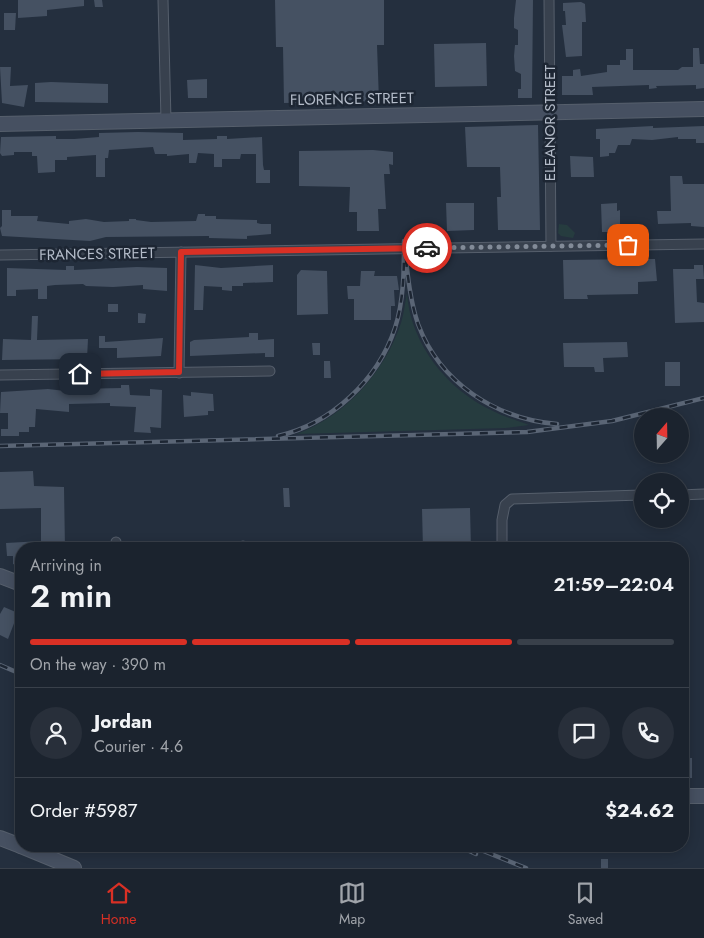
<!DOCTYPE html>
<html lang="en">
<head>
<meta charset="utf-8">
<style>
	:root { --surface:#1b232e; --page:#282f3a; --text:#f1f3f6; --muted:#a0a4aa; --line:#39404a; --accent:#d93025 }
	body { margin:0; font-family:Jost,sans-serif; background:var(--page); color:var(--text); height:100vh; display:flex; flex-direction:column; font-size:19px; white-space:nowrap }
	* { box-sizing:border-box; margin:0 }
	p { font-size:16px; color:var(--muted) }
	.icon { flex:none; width:28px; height:28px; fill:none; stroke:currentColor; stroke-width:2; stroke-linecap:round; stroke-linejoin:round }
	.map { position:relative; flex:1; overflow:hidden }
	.sheet { position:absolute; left:15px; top:542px; width:674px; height:310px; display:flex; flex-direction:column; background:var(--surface); border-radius:20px; box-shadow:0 2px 12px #0003,0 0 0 1px var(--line) }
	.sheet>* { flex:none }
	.needle { width:32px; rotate:20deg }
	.tools { position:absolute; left:634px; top:408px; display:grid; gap:10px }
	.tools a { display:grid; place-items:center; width:55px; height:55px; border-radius:50%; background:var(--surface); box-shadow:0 2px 12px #0003,0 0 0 1px var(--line); font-size:25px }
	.pin { position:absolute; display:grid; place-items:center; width:42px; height:42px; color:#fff; margin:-21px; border-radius:10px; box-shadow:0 2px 8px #0006 }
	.courier { position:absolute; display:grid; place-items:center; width:50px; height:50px; margin:-25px; border:4px solid #d93025; border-radius:50%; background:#fff; color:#222; box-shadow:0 1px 6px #0007 }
	.overview em { font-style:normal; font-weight:600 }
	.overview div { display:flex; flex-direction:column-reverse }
	.overview { display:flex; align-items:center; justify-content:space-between; height:85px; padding:0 15px }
	h1 { font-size:32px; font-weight:600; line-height:38px }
	.bar { display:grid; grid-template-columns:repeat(4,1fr); gap:8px 5px; align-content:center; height:60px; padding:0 15px }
	.bar i { height:6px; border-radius:4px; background:var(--line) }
	.bar .selected { background:var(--accent) }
	.bar p { grid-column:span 4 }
	.line { display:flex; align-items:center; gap:12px; padding:0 15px; border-top:1px solid var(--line) }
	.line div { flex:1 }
	.round { display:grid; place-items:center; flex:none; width:52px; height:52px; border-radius:26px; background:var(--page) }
	.tab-bar { display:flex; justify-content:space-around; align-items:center; height:70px; border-top:1px solid var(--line); background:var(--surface); font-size:14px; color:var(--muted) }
	.tab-bar a { display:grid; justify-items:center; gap:2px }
	.tab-bar .selected { color:var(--accent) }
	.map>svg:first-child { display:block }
</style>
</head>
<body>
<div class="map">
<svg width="704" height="868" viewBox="0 0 704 868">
	<rect width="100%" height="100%" fill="#242f3e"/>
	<g fill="#263c3f">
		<path d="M559,224L567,225L575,233L573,238L561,236L558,233Z"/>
		<path d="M407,293C410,343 447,390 493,411C504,417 517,420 529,425L506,428L297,434C345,416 385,372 401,323C404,313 405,303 407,293Z"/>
	</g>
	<g fill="#455162">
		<path d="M18,0H84V6L47,10V16L18,18Z"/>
		<path d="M94,0H102L103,7H95Z"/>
		<path d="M275,0H384V45H377L379,101L284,103L283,47H276Z"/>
		<path d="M516,0H533L532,98H518V89H521V74L515,71L514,56L515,45H518V30L514,28V18Z"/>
		<path d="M581,2L585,4L586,22H582V56L566,57L562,25H566L565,11H563V3Z"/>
		<path d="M4,13H16L15,30H4Z"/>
		<path d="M486,43L487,86L435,87L434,44Z"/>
		<path d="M693,48H699L700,64H704V88L696,89V85L656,86L657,88L649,89V85L592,87L593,95H562V76H573V70L580,69L581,76L607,72V65H620V60H626V49H633V70H678L682,67H693Z"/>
		<path d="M0,67H11L10,86L28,85L24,107L2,103Z"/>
		<path d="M207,79V98H188L187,80Z"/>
		<path d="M51,82L108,84V103L35,102V83Z"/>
		<path d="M538,125L540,230H498L497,197H501L500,167H467L465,127Z"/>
		<path d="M653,126V128L704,126V143H696V139H678V137L652,140L632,139L630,145H618L615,153H609V156L600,157V139H596V129Z"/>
		<path d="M138,132L183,133V140L217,139V136H227V139L262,137L263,165L264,170H270V183H256V154H241L240,159H222V167H214V154L198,153L196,163H189V154L167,156V154H155L153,147L109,150L108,158H105V177H96V155L67,157V160H55V172L38,173L37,156H32V152H14V155L2,156L0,153L1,137L56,136V139H74L99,137V133Z"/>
		<path d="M373,150L393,152V165L389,164L390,174H384L386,209H378L379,231H357V212H349L350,187L299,186V151Z"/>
		<path d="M570,156L593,157L594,177H571Z"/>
		<path d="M670,176H682L683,184H704V227L691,226V223L658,224L657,211H671Z"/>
		<path d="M446,203H474V230L447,231Z"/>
		<path d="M617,203V211L620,210V232H602L601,204Z"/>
		<path d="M2,210H11V216H38L37,221L69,224V221L86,219L104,222L129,221V219H136V220L151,222L196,221L198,214H205V216H216V219L257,220V223L261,224H271V234L247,236V239L209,238V236L106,237L90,241L2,236L0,228L2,226Z"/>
		<path d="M643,259H655L657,281L638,282V294L587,295L588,299H564L563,260Z"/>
		<path d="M195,265L221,268L273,265V282L243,283V286H232V291L222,290V287L204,286L203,310H194Z"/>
		<path d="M694,265H703L704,279H696L697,302L704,303V322L675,323L673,269H694Z"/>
		<path d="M66,266H74V270L137,267L167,268V291L143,289V285L113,287L86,286L83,284L55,285L47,286V299H38V289L16,290V296H7V268L66,270Z"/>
		<path d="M301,270L327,271L328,314L297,315V275Z"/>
		<path d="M361,271H375L374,276H397L399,290H394L395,306H391V320H354V299H348L347,286H360Z"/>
		<rect x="108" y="304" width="10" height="8"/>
		<path d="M138,313L146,314L145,323H138Z"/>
		<path d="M32,316H38L37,340L88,339L87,359L2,360L3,339L31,340Z"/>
		<path d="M249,333H258V340L274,339V357H265V353L190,356V342L194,340L249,337Z"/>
		<path d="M99,336H105V342L163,338L161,356L117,358V348H99Z"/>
		<path d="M627,342L628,357L603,358L604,372H595L594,367H564L563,343Z"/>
		<path d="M312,343H320V355H313Z"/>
		<path d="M324,361H330L331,378H324Z"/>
		<rect x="665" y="362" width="15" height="24"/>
		<path d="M121,385H129L130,395L150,396V389L162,390L161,428L150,427L151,433L134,432L136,407L110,406V403L69,404V412L36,409L35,427H29V432H19V436H1V429H8V413H0L1,392L48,389L74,392L76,389L121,388Z"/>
		<path d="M191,392L213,394L214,411H208V415L184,417L183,395L191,396Z"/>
		<path d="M33,471L34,486L64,487L65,549H21V567L13,564V556H7L6,543L41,541V508L0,509V472Z"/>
		<path d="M283,488H289L290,507H284Z"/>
		<path d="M470,508L471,549H423L422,509Z"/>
		<path d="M4,607L18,613L8,639L0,635V614Z"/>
		<rect x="683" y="758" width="9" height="20"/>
		<rect x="601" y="859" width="7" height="9"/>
	</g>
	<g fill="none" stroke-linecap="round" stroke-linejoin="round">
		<g stroke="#565f6c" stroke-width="11">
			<g id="street">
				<path d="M163,0L166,120"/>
				<path d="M549,0L551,246"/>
				<path d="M0,255L704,244"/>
				<path d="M179,373L181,252"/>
				<path d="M0,375L270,371"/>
				<path d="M680,495L704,494"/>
				<path d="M116,542V549"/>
				<path d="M243,546V549"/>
				<path d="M373,548V549"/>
				<path d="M502,549V520L505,505L512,499L642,495"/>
			</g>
		</g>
		<g stroke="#565f6c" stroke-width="16">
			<g id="secondary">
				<path d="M0,124L704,109"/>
				<path d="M0,576L21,584"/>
				<path d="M682,796H704"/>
				<path d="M0,838L21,846"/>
				<path d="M21,846L74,868"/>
			</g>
		</g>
		<use href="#street" stroke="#38414e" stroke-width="9"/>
		<use href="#secondary" stroke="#465061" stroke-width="14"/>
		<g stroke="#5a6575" stroke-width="4.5">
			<g id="rail">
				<path d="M278,436C331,424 378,380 395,328C404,300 404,270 404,241C407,268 409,297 418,324C440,383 496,419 557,424"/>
				<path d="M0,446L527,432L612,421L704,398"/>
				<path d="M0,665L21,674"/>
				<path d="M458,846L476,854"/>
				<path d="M471,846L526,868"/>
			</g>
		</g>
		<use href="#rail" stroke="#1d2633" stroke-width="2.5" stroke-dasharray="8" stroke-linecap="butt"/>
	</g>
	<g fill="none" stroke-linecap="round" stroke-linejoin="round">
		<path stroke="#828b98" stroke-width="5" stroke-dasharray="0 9" d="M427,248L628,245"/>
		<path stroke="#d93025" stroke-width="6" d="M80,374L179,372L181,252L427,248"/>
	</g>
	<g text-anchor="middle" stroke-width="5" stroke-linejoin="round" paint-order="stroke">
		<g font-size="15" fill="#b4bcc9" stroke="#1d2633">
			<text transform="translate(352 99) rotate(-1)" y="5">FLORENCE STREET</text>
			<text transform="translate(550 123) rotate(-90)" y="5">ELEANOR STREET</text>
			<text transform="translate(97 254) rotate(-1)" y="5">FRANCES STREET</text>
		</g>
	</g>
</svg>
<div class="tools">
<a><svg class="needle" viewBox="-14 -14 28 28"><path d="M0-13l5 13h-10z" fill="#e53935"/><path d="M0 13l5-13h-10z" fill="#a0a4aa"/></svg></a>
<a><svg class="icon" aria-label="locate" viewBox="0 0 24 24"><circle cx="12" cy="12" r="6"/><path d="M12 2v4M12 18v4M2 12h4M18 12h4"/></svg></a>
</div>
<div class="pin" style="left:628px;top:245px;background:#ea580c"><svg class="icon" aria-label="bag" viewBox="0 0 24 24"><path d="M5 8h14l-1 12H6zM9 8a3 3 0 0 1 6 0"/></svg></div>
<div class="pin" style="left:80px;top:374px;background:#1f2937"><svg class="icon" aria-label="home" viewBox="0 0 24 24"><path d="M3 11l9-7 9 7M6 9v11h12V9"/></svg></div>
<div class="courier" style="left:427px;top:248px"><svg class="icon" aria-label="car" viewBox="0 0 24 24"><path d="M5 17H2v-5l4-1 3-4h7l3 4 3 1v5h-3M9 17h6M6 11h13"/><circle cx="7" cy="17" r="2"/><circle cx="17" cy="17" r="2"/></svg></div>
<section class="sheet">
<div class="overview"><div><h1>2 min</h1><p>Arriving in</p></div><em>21:59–22:04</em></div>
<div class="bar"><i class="selected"></i><i class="selected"></i><i class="selected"></i><i></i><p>On the way · 390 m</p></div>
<div class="line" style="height:90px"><a class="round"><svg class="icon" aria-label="person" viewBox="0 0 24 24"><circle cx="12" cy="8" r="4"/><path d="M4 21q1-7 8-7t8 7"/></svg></a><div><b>Jordan</b><p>Courier · 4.6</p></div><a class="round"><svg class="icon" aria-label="chat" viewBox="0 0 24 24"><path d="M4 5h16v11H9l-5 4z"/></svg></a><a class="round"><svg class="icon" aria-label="phone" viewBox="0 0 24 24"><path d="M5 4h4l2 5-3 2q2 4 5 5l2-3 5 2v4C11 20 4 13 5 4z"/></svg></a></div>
<div class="line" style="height:65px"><div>Order #5987</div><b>$24.62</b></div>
</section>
</div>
<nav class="tab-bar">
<a class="selected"><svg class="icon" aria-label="home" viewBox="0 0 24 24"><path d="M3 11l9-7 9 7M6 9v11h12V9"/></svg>Home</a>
<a><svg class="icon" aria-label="map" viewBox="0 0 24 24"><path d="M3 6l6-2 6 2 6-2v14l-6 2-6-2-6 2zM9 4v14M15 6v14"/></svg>Map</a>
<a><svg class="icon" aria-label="saved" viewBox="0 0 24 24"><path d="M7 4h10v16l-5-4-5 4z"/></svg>Saved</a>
</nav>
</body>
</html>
